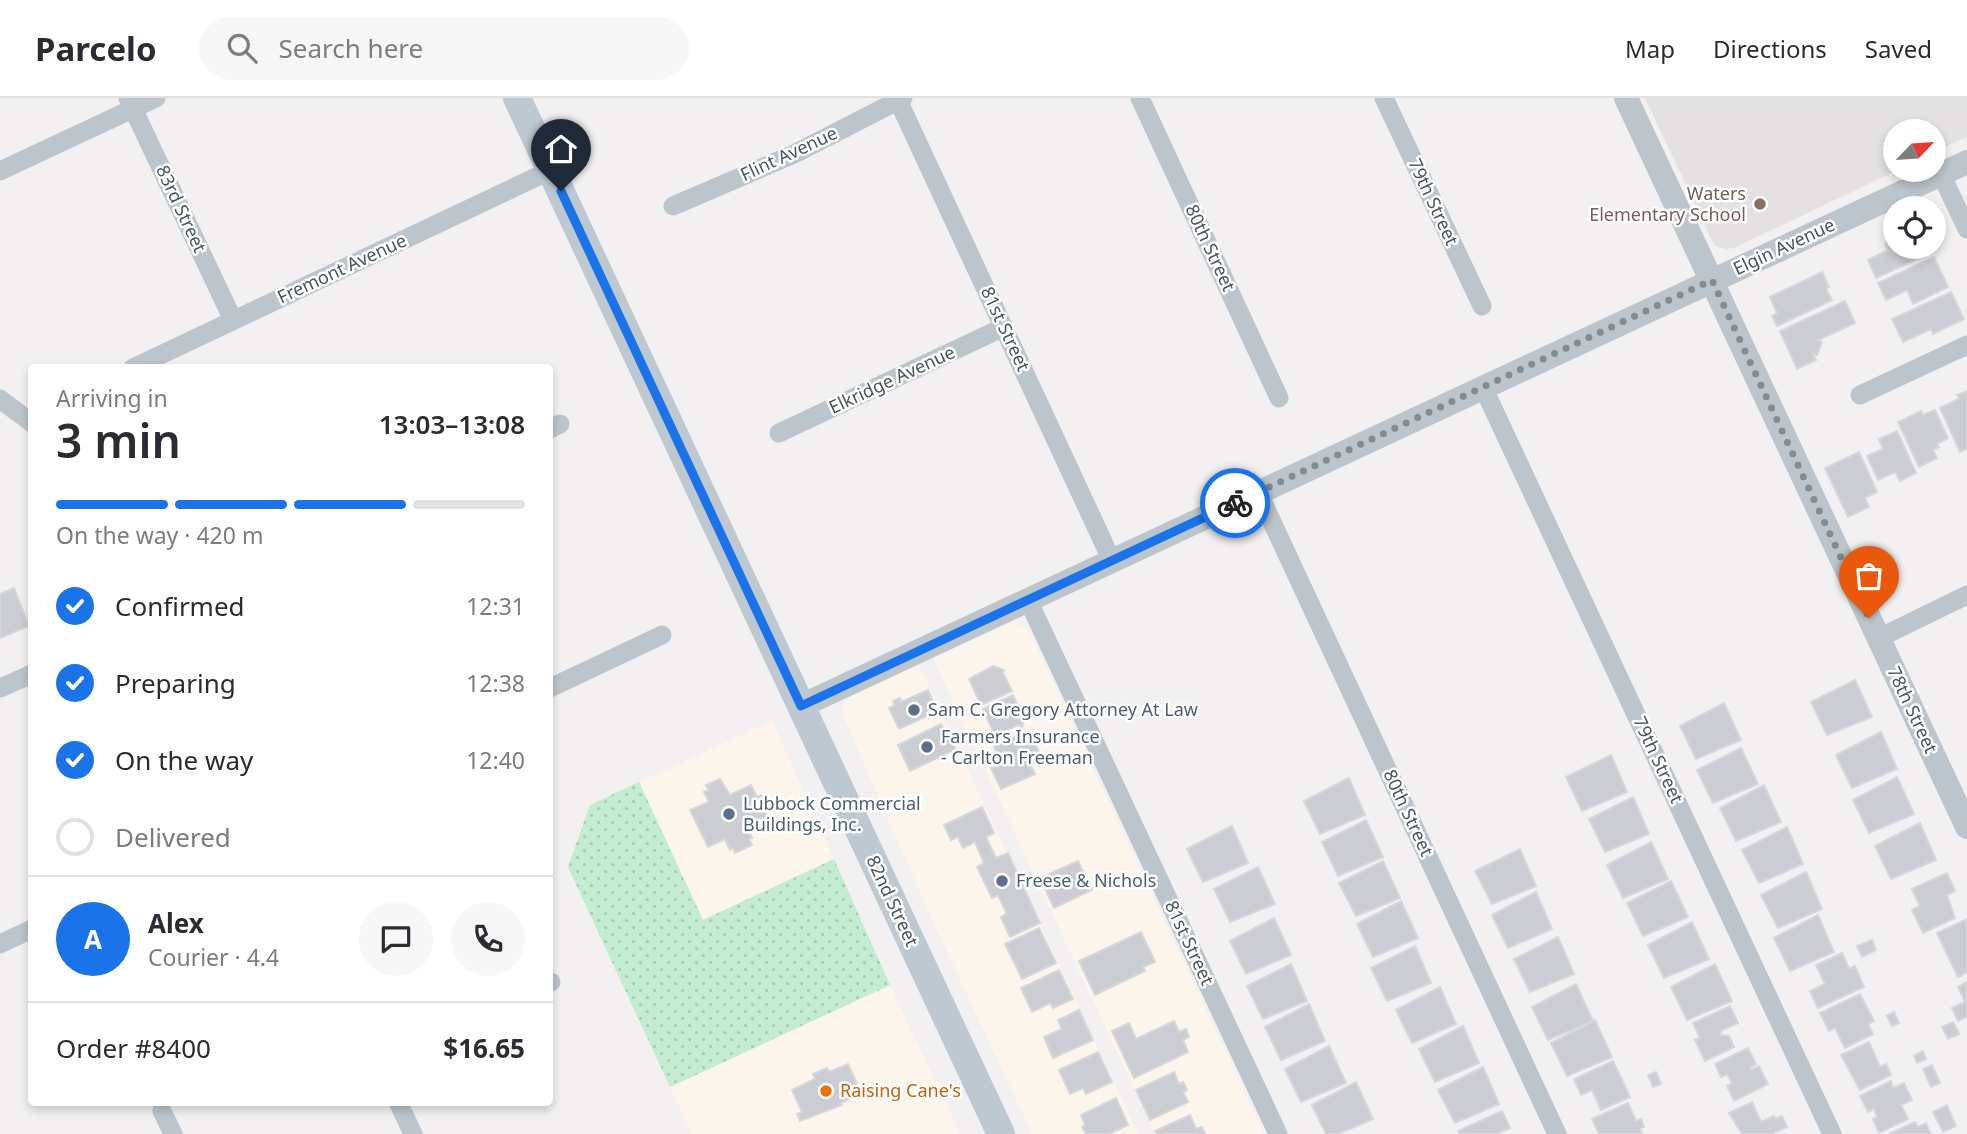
<!DOCTYPE html>
<html lang="en">
<head>
<meta charset="utf-8">
<style>
	:root { --surface:#fff; --page:#f7f7f7; --text:#2b2b33; --muted:#7c7c81; --line:#e1e1e2; --accent:#1a73e8 }
	body { margin:0; font-family:"Noto Sans",sans-serif; background:var(--page); color:var(--text); height:100vh; display:flex; flex-direction:column; font-size:26px; white-space:nowrap }
	* { box-sizing:border-box; margin:0 }
	p { font-size:23px; color:var(--muted) }
	.icon { flex:none; width:38px; height:38px; fill:none; stroke:currentColor; stroke-width:2; stroke-linecap:round; stroke-linejoin:round }
	.map { position:relative; flex:1; overflow:hidden }
	.side { position:absolute; left:28px; top:266px; width:525px; height:742px; display:flex; flex-direction:column; background:var(--surface); border-radius:7px; box-shadow:0 4px 10px #0003 }
	.side>* { flex:none }
	.needle { width:46px; rotate:65deg }
	.tools { position:absolute; left:1883px; top:21px; display:grid; gap:14px }
	.tools a { display:grid; place-items:center; width:63px; height:63px; border-radius:50%; background:var(--surface); box-shadow:0 4px 10px #0003; font-size:35px }
	.pin { position:absolute; display:grid; place-items:center; width:60px; height:60px; color:#fff; margin:-72px -30px; border-radius:50% 50% 50% 0; rotate:-45deg; box-shadow:0 0 7px #0007 }
	.pin .icon { rotate:45deg }
	.courier { position:absolute; display:grid; place-items:center; width:70px; height:70px; margin:-35px; border:5px solid #1a73e8; border-radius:50%; background:#fff; color:#222; box-shadow:0 2px 9px #0007 }
	.head em { font-style:normal; font-weight:600 }
	.head div { display:flex; flex-direction:column-reverse }
	.head { display:flex; align-items:center; justify-content:space-between; height:119px; padding:0 28px }
	h1 { font-size:46px; font-weight:600; line-height:52px }
	.bar { display:grid; grid-template-columns:repeat(4,1fr); gap:10px 7px; align-content:center; height:84px; padding:0 28px }
	.bar i { height:9px; border-radius:5px; background:var(--line) }
	.bar .on { background:var(--accent) }
	.bar p { grid-column:span 4 }
	.line { display:flex; align-items:center; gap:18px; padding:0 28px; border-top:2px solid var(--line) }
	.line div { flex:1 }
	.round { display:grid; place-items:center; flex:none; width:74px; height:74px; border-radius:37px; background:var(--page) }
	ol { padding:0 28px; list-style:none }
	li { display:flex; align-items:center; gap:21px; height:77px }
	li p { margin-inline-start:auto }
	li .icon { padding:7px; border-radius:50%; background:var(--accent); color:#fff; stroke-width:4 }
	li:last-child { color:var(--muted) }
	li i { width:38px; height:38px; border:4px solid var(--line); border-radius:50% }
	header { display:flex; align-items:center; gap:42px; box-sizing:border-box; height:98px; padding:0 35px; background:var(--surface); border-bottom:2px solid var(--line) }
	header strong { font-size:33px }
	nav { display:flex; gap:38px; margin-inline-start:auto; font-size:24px }
	.search { width:490px; height:63px; background:var(--page); display:flex; align-items:center; gap:18px; box-sizing:border-box; padding:0 24px; border-radius:38px; color:var(--muted); font-size:26px }
	.map>svg:first-child { display:block }
</style>
</head>
<body>
<header>
<strong>Parcelo</strong>
<div class="search"><svg class="icon" aria-label="search" viewBox="0 0 24 24"><circle cx="10" cy="10" r="6"/><path d="M15 15l6 6"/></svg>Search here</div>
<nav><a>Map</a><a>Directions</a><a>Saved</a></nav>
</header>
<div class="map">
<svg width="1967" height="1036" viewBox="0 0 1967 1036">
	<defs>
		<pattern id="grass-dots" width="8" height="8" patternUnits="userSpaceOnUse" patternTransform="scale(1.75)"><rect width="8" height="8" fill="#c3ecd0"/><path d="M2 2h.1M6 6h.1" fill="none" stroke="#a9ccb5" stroke-width="1.8" stroke-linecap="round"/></pattern>
	</defs>
	<rect width="100%" height="100%" fill="#f2f0f0"/>
	<g fill="#fbf5ec">
		<path d="M1011,525L1022,527L1030,535L1264,1036H1155L933,560Z"/>
		<path d="M919,567L1138,1036H1032L927,811L841,613L844,605L850,599Z"/>
		<path d="M772,623L834,761L703,822L639,684Z"/>
		<path d="M890,887L960,1036H692L670,989Z"/>
	</g>
	<path fill="#e3e1e2" d="M1645,0H1967V39L1934,54V33H1895V72H1898L1734,150L1726,151L1716,148L1711,141Z"/>
	<path fill="url(#grass-dots)" d="M639,684L703,822L834,761L890,887L670,989L568,769L590,707Z"/>
	<g fill="#cbcdd2" stroke="#d5d7db" stroke-width="2">
		<path d="M1895,141V149H1931L1933,154L1876,180L1868,162L1888,152L1885,146Z"/>
		<path d="M1934,159L1948,189L1913,206L1907,192L1886,202L1878,185Z"/>
		<path d="M1822,174L1829,189L1826,191L1832,202L1777,228L1772,218L1777,215L1770,199Z"/>
		<path d="M1951,194L1964,221L1933,236L1931,231L1903,244L1892,221Z"/>
		<path d="M1845,203L1855,225L1818,242L1822,244L1817,257L1813,256L1816,262L1797,271L1780,233Z"/>
		<path d="M1967,293V351L1960,354L1940,310L1959,301L1957,297Z"/>
		<path d="M1935,312L1948,340L1937,346L1939,349L1933,352L1937,360L1919,369L1898,324L1921,313L1923,317Z"/>
		<path d="M1897,333L1916,375L1900,383L1895,374L1878,382L1867,358L1883,351L1879,341Z"/>
		<path d="M1859,354L1877,394L1865,400L1869,409L1848,419L1825,370Z"/>
		<path d="M14,490L29,528L0,540V496Z"/>
		<path d="M993,568L1004,572L1003,575L1012,593L981,607L969,581Z"/>
		<path d="M1855,582L1872,619L1827,637L1811,604Z"/>
		<path d="M928,592L938,613L899,631L889,610L895,607L893,603L900,600L901,604Z"/>
		<path d="M1013,597L1022,617L1026,618L1022,629L1018,627L995,638L983,611Z"/>
		<path d="M1724,605L1741,642L1696,661L1680,628Z"/>
		<path d="M941,626L956,651L910,673L898,647Z"/>
		<path d="M1881,634L1897,671L1852,690L1836,657Z"/>
		<path d="M1019,637L1023,646L1033,641L1042,660L1030,666L1035,676L1001,691L991,670L1002,665L994,649Z"/>
		<path d="M1741,650L1758,686L1713,705L1697,672Z"/>
		<path d="M1611,657L1627,694L1582,713L1566,679Z"/>
		<path d="M1897,679L1914,716L1869,735L1853,702Z"/>
		<path d="M1349,680L1365,717L1320,736L1304,703Z"/>
		<path d="M720,681L730,697L751,687L757,699L761,697L765,706L762,708L768,719L747,729L752,740L749,741L752,747L735,755L733,750L730,752L725,741L708,749L690,712L709,704L704,694L709,692L706,687Z"/>
		<path d="M1764,687L1781,724L1736,743L1720,710Z"/>
		<path d="M1633,699L1649,736L1605,754L1589,721Z"/>
		<path d="M982,709L994,735L986,739L996,760L1008,755L1040,825L1010,839L1001,819L1007,816L998,797L992,800L977,769L984,765L975,744L963,750L958,739L951,742L944,727Z"/>
		<path d="M1366,722L1383,759L1338,778L1322,744Z"/>
		<path d="M1920,725L1936,762L1891,781L1875,748Z"/>
		<path d="M1232,728L1248,765L1203,784L1187,751Z"/>
		<path d="M1787,729L1803,766L1759,785L1742,752Z"/>
		<path d="M1651,744L1668,781L1623,800L1607,767Z"/>
		<path d="M1520,751L1536,788L1492,806L1475,773Z"/>
		<path d="M1078,763L1092,792L1054,810L1040,780Z"/>
		<path d="M1383,763L1400,800L1356,818L1339,785Z"/>
		<path d="M1258,769L1275,806L1230,824L1214,791Z"/>
		<path d="M1806,774L1822,811L1778,830L1761,797Z"/>
		<path d="M1947,775L1955,793L1947,797L1955,820L1923,835L1912,812L1920,808L1912,791Z"/>
		<path d="M1671,783L1688,819L1643,838L1627,805Z"/>
		<path d="M1536,794L1552,831L1508,850L1492,817Z"/>
		<path d="M1401,803L1418,840L1373,859L1357,826Z"/>
		<path d="M1818,817L1834,854L1790,873L1774,840Z"/>
		<path d="M1274,820L1291,857L1246,876L1230,843Z"/>
		<path d="M1967,821V874L1958,879L1937,835Z"/>
		<path d="M1692,824L1709,861L1664,880L1648,847Z"/>
		<path d="M1039,830L1056,865L1022,881L1005,846Z"/>
		<path d="M1141,834L1155,864L1143,869L1145,873L1095,897L1079,863Z"/>
		<path d="M1558,839L1574,876L1530,894L1514,861Z"/>
		<path d="M1872,842L1876,852L1862,859L1857,848Z"/>
		<path d="M1415,848L1431,885L1387,903L1371,870Z"/>
		<path d="M1842,855L1849,871L1855,868L1864,889L1818,910L1810,893L1825,886L1816,867Z"/>
		<path d="M1291,866L1307,903L1263,921L1247,888Z"/>
		<path d="M1715,866L1732,903L1687,922L1671,889Z"/>
		<path d="M1059,872L1073,901L1053,910L1050,905L1032,914L1021,890Z"/>
		<path d="M1967,884V919L1958,923L1952,910L1965,904L1958,889Z"/>
		<path d="M1576,886L1593,923L1548,942L1532,909Z"/>
		<path d="M1440,889L1456,926L1412,945L1396,912Z"/>
		<path d="M1860,896L1874,923L1868,926L1873,936L1845,950L1835,930L1829,933L1820,915Z"/>
		<path d="M1309,906L1325,943L1281,962L1265,929Z"/>
		<path d="M1730,908L1738,925L1722,932L1720,937L1729,938L1734,949L1705,963L1695,942L1700,940L1693,925Z"/>
		<path d="M1079,912L1093,942L1053,960L1044,939L1062,931L1058,922Z"/>
		<path d="M1894,914L1899,925L1892,928L1887,918Z"/>
		<path d="M1595,922L1612,959L1567,978L1551,945Z"/>
		<path d="M1174,923L1179,934L1186,931L1189,939L1183,942L1188,954L1134,980L1112,933L1129,925L1136,941Z"/>
		<path d="M1953,924L1959,936L1948,941L1942,929Z"/>
		<path d="M1463,928L1479,965L1435,984L1419,951Z"/>
		<path d="M1869,944L1880,969L1886,966L1891,977L1860,992L1841,957Z"/>
		<path d="M1329,948L1346,985L1301,1004L1285,971Z"/>
		<path d="M1748,950L1756,966L1750,969L1751,972L1759,968L1768,986L1734,1003L1727,988L1732,985L1727,976L1721,979L1715,966Z"/>
		<path d="M1923,953L1926,961L1917,965L1914,958Z"/>
		<path d="M1098,954L1112,984L1086,996L1083,990L1070,996L1059,972Z"/>
		<path d="M1613,963L1630,999L1601,1012L1592,992L1581,997L1574,981Z"/>
		<path d="M848,966L861,995L841,1005L842,1007L800,1023L797,1016L802,1014L792,992L815,981L813,976L827,970L829,974Z"/>
		<path d="M1932,967L1940,985L1931,989L1923,971Z"/>
		<path d="M1483,969L1499,1006L1455,1025L1438,992Z"/>
		<path d="M1174,974L1179,986L1183,984L1187,992L1183,994L1188,1004L1150,1022L1136,992Z"/>
		<path d="M1656,974L1661,986L1653,989L1648,977Z"/>
		<path d="M1891,983L1893,990L1904,985L1912,1002L1901,1007L1908,1021L1879,1035L1873,1021L1877,1019L1874,1011L1868,1014L1860,998Z"/>
		<path d="M1356,984L1373,1021L1338,1036H1326L1312,1007Z"/>
		<path d="M1116,1000L1128,1027L1109,1036H1086L1082,1029L1085,1027L1081,1017Z"/>
		<path d="M1752,1004L1761,1024L1774,1018L1775,1021L1782,1018L1787,1029L1771,1036H1742L1729,1015Z"/>
		<path d="M1628,1005L1636,1023L1641,1021L1644,1029L1640,1031L1642,1036H1599L1592,1021Z"/>
		<path d="M1947,1007L1956,1028L1943,1034L1933,1014Z"/>
		<path d="M1502,1013L1510,1030L1497,1036H1460L1458,1033Z"/>
		<path d="M1190,1017L1196,1031L1202,1029L1205,1036H1157L1155,1033Z"/>
		<path d="M1915,1024L1918,1029L1926,1025L1931,1036H1889Z"/>
	</g>
	<g fill="none" stroke-linecap="round" stroke-linejoin="round">
		<g stroke="#bdc5cc" stroke-width="19">
			<path d="M128,0L233,222"/>
			<path d="M897,0L1112,463"/>
			<path d="M1140,0L1279,300"/>
			<path d="M1384,0L1482,208"/>
			<path d="M0,73L156,0"/>
			<path d="M1941,76L1967,131"/>
			<path d="M673,108L794,56L903,0"/>
			<path d="M133,270L551,72"/>
			<path d="M1483,289L1832,1036"/>
			<path d="M1860,297L1967,247"/>
			<path d="M0,301L32,325"/>
			<path d="M550,331L560,326"/>
			<path d="M779,335L1004,229"/>
			<path d="M1258,394L1557,1036"/>
			<path d="M1028,502L1278,1036"/>
			<path d="M1879,540L1967,497"/>
			<path d="M0,590L32,576"/>
			<path d="M550,590L662,537"/>
			<path d="M0,846L32,831"/>
			<path d="M550,884H551"/>
			<path d="M398,1004L413,1036"/>
			<path d="M162,1013L173,1036"/>
		</g>
		<g stroke="#bdc5cc" stroke-width="24">
			<path d="M1626,0L1967,729"/>
			<path d="M801,608L1967,64"/>
		</g>
		<path stroke="#bec8d0" stroke-width="28" d="M517,0L1001,1036"/>
	</g>
	<g fill="none" stroke-linecap="round" stroke-linejoin="round">
		<path stroke="#858b90" stroke-width="7" stroke-dasharray="0 12.6" d="M1235,405L1712,182L1869,520"/>
		<path stroke="#1a73e8" stroke-width="9" d="M561,93L801,608L1235,405"/>
	</g>
	<circle fill="#8d6e63" stroke="#fff" stroke-width="2.5" cx="1760" cy="106" r="7"/>
	<g fill="#5c6f8a" stroke="#fff" stroke-width="2.5">
		<circle cx="914" cy="612" r="7"/>
		<circle cx="927" cy="649" r="7"/>
		<circle cx="729" cy="716" r="7"/>
		<circle cx="1002" cy="783" r="7"/>
	</g>
	<circle fill="#e8710a" stroke="#fff" stroke-width="2.5" cx="826" cy="993" r="7"/>
	<g text-anchor="middle" stroke-width="5" stroke-linejoin="round" paint-order="stroke">
		<g font-size="18" fill="#4a545c" stroke="#fff">
			<text transform="translate(789 56) rotate(-25)" y="6">Flint Avenue</text>
			<text transform="translate(1433 104) rotate(65)" y="6">79th Street</text>
			<text transform="translate(181 111) rotate(65)" y="6">83rd Street</text>
			<text transform="translate(1784 149) rotate(-25)" y="6">Elgin Avenue</text>
			<text transform="translate(1210 150) rotate(65)" y="6">80th Street</text>
			<text transform="translate(342 171) rotate(-25)" y="6">Fremont Avenue</text>
			<text transform="translate(1005 231) rotate(65)" y="6">81st Street</text>
			<text transform="translate(892 282) rotate(-25)" y="6">Elkridge Avenue</text>
			<text transform="translate(1912 612) rotate(65)" y="6">78th Street</text>
			<text transform="translate(1658 662) rotate(65)" y="6">79th Street</text>
			<text transform="translate(1408 715) rotate(65)" y="6">80th Street</text>
			<text transform="translate(892 803) rotate(65)" y="6">82nd Street</text>
			<text transform="translate(1189 845) rotate(65)" y="6">81st Street</text>
		</g>
		<g font-size="18" fill="#785e54" stroke="#fff" text-anchor="end">
			<text x="1746" y="102">Waters<tspan x="1746" dy="21">Elementary School</tspan></text>
		</g>
		<g font-size="18" fill="#4e5e75" stroke="#fff" text-anchor="start">
			<text x="928" y="618">Sam C. Gregory Attorney At Law</text>
			<text x="941" y="645">Farmers Insurance<tspan x="941" dy="21">- Carlton Freeman</tspan></text>
			<text x="743" y="712">Lubbock Commercial<tspan x="743" dy="21">Buildings, Inc.</tspan></text>
			<text x="1016" y="789">Freese &amp; Nichols</text>
		</g>
		<g font-size="18" fill="#c56008" stroke="#fff" text-anchor="start">
			<text x="840" y="999">Raising Cane's</text>
		</g>
	</g>
</svg>
<div class="tools">
<a><svg class="needle" viewBox="-14 -14 28 28"><path d="M0-13l5 13h-10z" fill="#e53935"/><path d="M0 13l5-13h-10z" fill="#7c7c81"/></svg></a>
<a><svg class="icon" aria-label="locate" viewBox="0 0 24 24"><circle cx="12" cy="12" r="6"/><path d="M12 2v4M12 18v4M2 12h4M18 12h4"/></svg></a>
</div>
<div class="pin" style="left:1869px;top:520px;background:#ea580c"><svg class="icon" aria-label="bag" viewBox="0 0 24 24"><path d="M5 8h14l-1 12H6zM9 8a3 3 0 0 1 6 0"/></svg></div>
<div class="pin" style="left:561px;top:93px;background:#1f2937"><svg class="icon" aria-label="home" viewBox="0 0 24 24"><path d="M3 11l9-7 9 7M6 9v11h12V9"/></svg></div>
<div class="courier" style="left:1235px;top:405px"><svg class="icon" aria-label="bike" viewBox="0 0 24 24"><circle cx="6" cy="16" r="4"/><circle cx="18" cy="16" r="4"/><path d="M6 16l4-8h5l3 8M10 8l3 8H6M13 5h3"/></svg></div>
<section class="side">
<div class="head"><div><h1>3 min</h1><p>Arriving in</p></div><em>13:03–13:08</em></div>
<div class="bar"><i class="on"></i><i class="on"></i><i class="on"></i><i></i><p>On the way · 420 m</p></div>
<ol>
<li><svg class="icon" aria-label="check" viewBox="0 0 24 24"><path d="M5 12l5 5 9-10"/></svg>Confirmed<p>12:31</p></li>
<li><svg class="icon" aria-label="check" viewBox="0 0 24 24"><path d="M5 12l5 5 9-10"/></svg>Preparing<p>12:38</p></li>
<li><svg class="icon" aria-label="check" viewBox="0 0 24 24"><path d="M5 12l5 5 9-10"/></svg>On the way<p>12:40</p></li>
<li><i></i>Delivered</li>
</ol>
<div class="line" style="height:126px"><b class="round" style="background:var(--accent);color:#fff">A</b><div><b>Alex</b><p>Courier · 4.4</p></div><a class="round"><svg class="icon" aria-label="chat" viewBox="0 0 24 24"><path d="M4 5h16v11H9l-5 4z"/></svg></a><a class="round"><svg class="icon" aria-label="phone" viewBox="0 0 24 24"><path d="M5 4h4l2 5-3 2q2 4 5 5l2-3 5 2v4C11 20 4 13 5 4z"/></svg></a></div>
<div class="line" style="height:91px"><div>Order #8400</div><b>$16.65</b></div>
</section>
</div>
</body>
</html>
